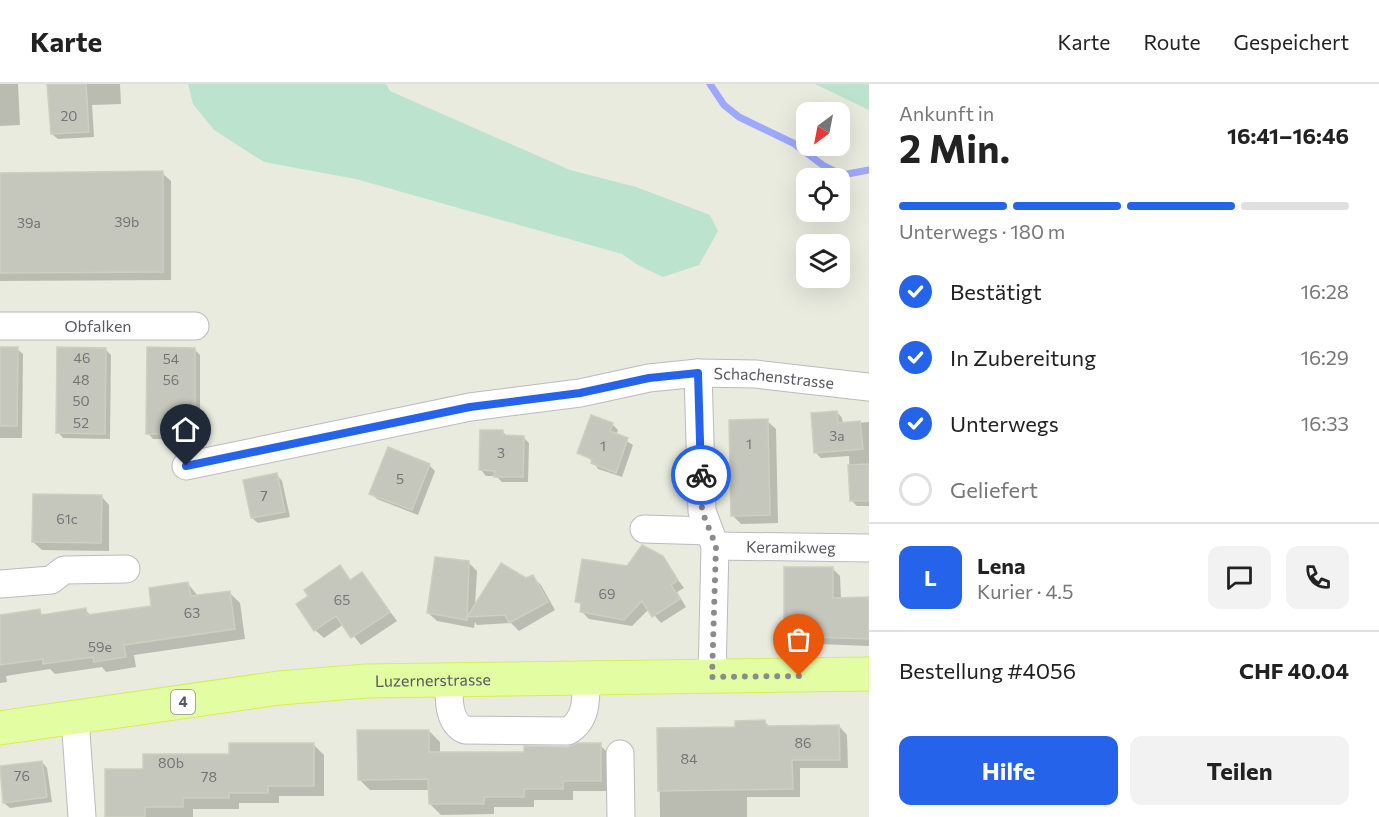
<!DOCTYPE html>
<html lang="de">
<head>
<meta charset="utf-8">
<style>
	:root { --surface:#fff; --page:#f2f2f2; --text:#222; --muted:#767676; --line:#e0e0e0; --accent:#2563eb }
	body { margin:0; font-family:Commissioner,sans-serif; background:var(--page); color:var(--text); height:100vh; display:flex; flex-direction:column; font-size:22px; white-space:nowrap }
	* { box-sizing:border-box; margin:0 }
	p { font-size:20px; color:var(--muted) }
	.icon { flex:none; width:33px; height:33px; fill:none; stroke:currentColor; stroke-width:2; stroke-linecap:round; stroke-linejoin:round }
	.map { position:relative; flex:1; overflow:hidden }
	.details { display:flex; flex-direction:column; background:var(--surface); width:510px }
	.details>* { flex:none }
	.needle { width:39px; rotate:212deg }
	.controls { position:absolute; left:796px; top:18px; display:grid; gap:12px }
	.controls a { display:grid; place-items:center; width:54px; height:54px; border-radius:12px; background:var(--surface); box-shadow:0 6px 24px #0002; font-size:30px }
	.pin { position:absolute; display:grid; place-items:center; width:51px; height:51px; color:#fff; margin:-62px -26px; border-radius:50% 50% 50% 0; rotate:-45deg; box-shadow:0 0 6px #0007 }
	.pin .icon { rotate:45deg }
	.courier { position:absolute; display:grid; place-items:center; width:60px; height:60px; margin:-30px; border:4px solid #2563eb; border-radius:50%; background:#fff; color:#222; box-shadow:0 2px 8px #0007 }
	.headline em { font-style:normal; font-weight:700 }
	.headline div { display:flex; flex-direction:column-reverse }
	.headline { display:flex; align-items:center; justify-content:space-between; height:102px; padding:0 30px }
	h1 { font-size:39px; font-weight:700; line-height:45px }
	.bar { display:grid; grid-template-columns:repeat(4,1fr); gap:9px 6px; align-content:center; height:72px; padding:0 30px }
	.bar i { height:8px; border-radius:4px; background:var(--line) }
	.bar .active { background:var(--accent) }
	.bar p { grid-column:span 4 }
	.line { display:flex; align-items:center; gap:15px; padding:0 30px; border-top:2px solid var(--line) }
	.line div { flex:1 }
	.round { display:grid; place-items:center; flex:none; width:63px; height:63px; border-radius:12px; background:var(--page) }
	ol { padding:0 30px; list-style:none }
	li { display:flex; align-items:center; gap:18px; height:66px }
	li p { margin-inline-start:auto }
	li .icon { padding:6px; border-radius:50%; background:var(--accent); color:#fff; stroke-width:4 }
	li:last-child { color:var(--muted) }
	li i { width:33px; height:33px; border:3px solid var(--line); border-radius:50% }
	.primary-button { display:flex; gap:12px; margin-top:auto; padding:12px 30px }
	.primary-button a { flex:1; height:69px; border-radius:12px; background:var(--accent); color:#fff; font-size:24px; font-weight:700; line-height:69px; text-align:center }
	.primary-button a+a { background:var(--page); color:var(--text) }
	header { display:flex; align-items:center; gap:36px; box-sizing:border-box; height:84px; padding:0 30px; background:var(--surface); border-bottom:2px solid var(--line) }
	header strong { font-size:28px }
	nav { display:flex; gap:33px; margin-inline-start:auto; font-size:21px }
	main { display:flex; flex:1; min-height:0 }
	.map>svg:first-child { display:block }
</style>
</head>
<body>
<header>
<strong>Karte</strong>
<nav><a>Karte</a><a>Route</a><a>Gespeichert</a></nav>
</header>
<main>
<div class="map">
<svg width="869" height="733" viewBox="0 0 869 733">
	<rect width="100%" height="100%" fill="#e9ebdf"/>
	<g fill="#bbe3cd">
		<path d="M188,0H386L390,7L570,86L636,103L710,131L718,147L699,181L663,193L638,181L622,170L356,95L264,78L214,46L193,20Z"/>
		<path d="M815,0H869V26Z"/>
	</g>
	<g fill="#0003">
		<path d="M0,0H18L20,41L0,42Z"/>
		<path d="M49,0H120L121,20L92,21L94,53L58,55L52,50Z"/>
		<path d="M162,89L171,97V196L0,197V90Z"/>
		<path d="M0,264L17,265L23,270L22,354H0Z"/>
		<path d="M105,265L111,271L110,355L63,354L58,348Z"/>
		<path d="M195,266L200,271V355H153L148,349Z"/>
		<path d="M837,328L842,334L843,340L869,338V422H857L851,416L849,372L821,374L815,368Z"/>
		<path d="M767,337L776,345L778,439L741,440L732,431Z"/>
		<path d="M612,340L618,346L616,351L633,361L622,393L598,385L593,377L579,369Z"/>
		<path d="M503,348L508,353H523L529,359L528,398H502L496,392H486L481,386Z"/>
		<path d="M429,381L435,387L418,431L377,415L371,409Z"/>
		<path d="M277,391L282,397L290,433L258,439L252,434Z"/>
		<path d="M101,412L109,421V467L42,466L33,458Z"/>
		<path d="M662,474L684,504L677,508L686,523L661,539L649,525L632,542L589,535L581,527L582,522L577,517L628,483Z"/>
		<path d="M468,478L477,487L475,523L532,493L541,501L555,526L519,547L511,539L477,541L475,538L474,544L437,537L428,529Z"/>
		<path d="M339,483L351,497L362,489L397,537L361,561L344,540L324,554L315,546L310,512Z"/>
		<path d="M833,485L840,492L841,515H869V562L793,559L785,551Z"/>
		<path d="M188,500L199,513L229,508L240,519L245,555L134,571L136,583L106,588L102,583L55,590L50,585L6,592L7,598L0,599V532L39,527L44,532L85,526L92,532L153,523Z"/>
		<path d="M765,638L770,643L839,642L847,651L848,684H800V713H747V733H660L659,646L737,645Z"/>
		<path d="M429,647L440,658V670L526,669L600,661L611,672L612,707H573V716H534V723H494V730L441,731L430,720V706H370L359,695Z"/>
		<path d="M313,660L324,671V712H279V719H239V725H193V733H106L144,686Z"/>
		<path d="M42,678L47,684L52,718L10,724L4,719L0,684Z"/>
	</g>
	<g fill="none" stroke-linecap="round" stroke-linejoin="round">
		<path stroke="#9da8fe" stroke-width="7" d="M710,0L724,21L739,33L793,59L824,82L842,91L869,86"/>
	</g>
	<g fill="#c5c6bc" stroke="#cdd0be" stroke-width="1.5">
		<path d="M47,0H86L89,48L51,50Z"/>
		<path d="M163,87V188L0,189V89Z"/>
		<path d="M0,263H18L17,342H0Z"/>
		<path d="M57,263L106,264L105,350L56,349Z"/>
		<path d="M147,263L195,264V350H146Z"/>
		<path d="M837,327L838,339L860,337L863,365L814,369L811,329Z"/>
		<path d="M591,331L613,339L610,347L628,354L616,389L591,379L592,375L577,369Z"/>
		<path d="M768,335L770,431L731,432L729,336Z"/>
		<path d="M480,346H503V351L524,352L523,393H494L495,387L479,386Z"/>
		<path d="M388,363L430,380L412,426L369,410Z"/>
		<path d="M869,380V417H850L848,381Z"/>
		<path d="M277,389L285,428L251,434L243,396Z"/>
		<path d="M33,410L102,411L101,459L32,458Z"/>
		<path d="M642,461L663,472L678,496L671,501L680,515L652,533L642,517L624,536L580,528L581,519L575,518L582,475L627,482Z"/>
		<path d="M435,473L469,477L467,536L427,529Z"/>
		<path d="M501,479L526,494L533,491L548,518L509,539L505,531L467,533Z"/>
		<path d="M340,481L350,496L362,488L390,528L351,554L336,532L314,547L296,520L308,512L304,506Z"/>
		<path d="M784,483H833V514L869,513V555L784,552Z"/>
		<path d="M188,498L191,512L230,507L235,545L124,561L126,573L94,578L93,573L43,580V575L0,581V531L40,525L41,531L86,524L87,531L151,522L149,504Z"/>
		<path d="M765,636L766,642L839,641L840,676H792L793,705L658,707L657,644L735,643V637Z"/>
		<path d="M357,646H429V668H524V662L568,663L578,659H601V697H563V705H524V713H484V720H429L428,695L358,696Z"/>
		<path d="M229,659H314V702H268V709H229V714H183V723H145V733H105V685H143V670H229Z"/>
		<path d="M42,677L47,713L3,719L0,682Z"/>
	</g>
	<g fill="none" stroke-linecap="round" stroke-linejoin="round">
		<g stroke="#babac1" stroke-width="29">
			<g id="minor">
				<path id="s1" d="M0,242H195"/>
				<path d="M698,289L702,427L715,462L712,593"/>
				<path id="s2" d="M186,382L470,323L580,309L649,294L698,289L755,290L869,303"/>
				<path d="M644,445L709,447"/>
				<path id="s3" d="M715,462L869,464"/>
				<path d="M0,500L51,496L64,486L126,485"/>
				<path d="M449,595C449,612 447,638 465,646L568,647C588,636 586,612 586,592"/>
				<path d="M75,634L82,733"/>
				<path d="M620,670L621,733"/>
			</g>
		</g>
		<g stroke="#d5ef55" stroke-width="35">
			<g id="major">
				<path id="s4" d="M0,644L279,604L366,597L869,590"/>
			</g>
		</g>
		<use href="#minor" stroke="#fff" stroke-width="27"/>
		<use href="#major" stroke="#e3fea2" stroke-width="33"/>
	</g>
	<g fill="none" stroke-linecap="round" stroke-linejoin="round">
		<path stroke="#8b8b8c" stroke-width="6" stroke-dasharray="0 10.8" d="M701,391L702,427L716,462L712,593L799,592"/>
		<path stroke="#2563eb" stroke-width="8" d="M186,382L470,323L580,309L649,294L698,289L701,391"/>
	</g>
	<g text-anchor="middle" stroke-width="4.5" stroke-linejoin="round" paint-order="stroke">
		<g font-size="14" fill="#737477">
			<text x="69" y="37">20</text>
			<text x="127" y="143">39b</text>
			<text x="29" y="144">39a</text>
			<text x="82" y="279">46</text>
			<text x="171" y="280">54</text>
			<text x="81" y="301">48</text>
			<text x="171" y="301">56</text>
			<text x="81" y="322">50</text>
			<text x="81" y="344">52</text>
			<text x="837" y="357">3a</text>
			<text x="749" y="365">1</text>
			<text x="603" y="367">1</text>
			<text x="501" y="374">3</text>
			<text x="400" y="400">5</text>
			<text x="264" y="417">7</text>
			<text x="67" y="440">61c</text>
			<text x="607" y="515">69</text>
			<text x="342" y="521">65</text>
			<text x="192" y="534">63</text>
			<text x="100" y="568">59e</text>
			<text x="803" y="664">86</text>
			<text x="689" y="680">84</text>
			<text x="171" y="684">80b</text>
			<text x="22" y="697">76</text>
			<text x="209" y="698">78</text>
		</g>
		<rect fill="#fff" stroke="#8a8a90" stroke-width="1.5" x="171" y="606" width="24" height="24" rx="4.5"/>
		<g font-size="15" font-weight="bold" fill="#585860">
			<text x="183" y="623">4</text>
		</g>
		<g font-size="16" fill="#585860" stroke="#fff">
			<text dy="6" stroke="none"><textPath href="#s1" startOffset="98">Obfalken</textPath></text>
			<text dy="6" stroke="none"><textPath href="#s2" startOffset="597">Schachenstrasse</textPath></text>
			<text dy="6" stroke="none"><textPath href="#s3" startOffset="76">Keramikweg</textPath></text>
			<text dy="6" stroke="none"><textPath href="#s4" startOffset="436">Luzernerstrasse</textPath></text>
		</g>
	</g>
</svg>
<div class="controls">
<a><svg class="needle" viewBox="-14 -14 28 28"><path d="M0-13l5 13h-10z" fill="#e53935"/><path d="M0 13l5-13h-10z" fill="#767676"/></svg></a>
<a><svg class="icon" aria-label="locate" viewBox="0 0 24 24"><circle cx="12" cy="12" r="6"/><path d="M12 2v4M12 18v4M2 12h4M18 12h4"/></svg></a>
<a><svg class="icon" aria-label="layers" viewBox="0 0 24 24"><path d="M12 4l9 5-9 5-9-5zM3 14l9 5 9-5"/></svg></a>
</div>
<div class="pin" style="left:799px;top:592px;background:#ea580c"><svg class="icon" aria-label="bag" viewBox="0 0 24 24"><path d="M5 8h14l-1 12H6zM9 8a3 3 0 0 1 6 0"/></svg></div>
<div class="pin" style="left:186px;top:382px;background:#1f2937"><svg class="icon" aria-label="home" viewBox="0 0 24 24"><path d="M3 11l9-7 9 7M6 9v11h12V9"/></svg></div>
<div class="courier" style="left:701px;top:391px"><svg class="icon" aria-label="bike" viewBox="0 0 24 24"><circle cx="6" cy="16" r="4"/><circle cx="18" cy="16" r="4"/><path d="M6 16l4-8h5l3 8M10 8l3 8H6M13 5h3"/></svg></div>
</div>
<section class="details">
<div class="headline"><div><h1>2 Min.</h1><p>Ankunft in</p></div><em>16:41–16:46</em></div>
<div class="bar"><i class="active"></i><i class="active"></i><i class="active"></i><i></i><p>Unterwegs · 180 m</p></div>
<ol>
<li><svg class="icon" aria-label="check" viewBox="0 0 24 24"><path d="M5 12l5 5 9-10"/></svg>Bestätigt<p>16:28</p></li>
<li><svg class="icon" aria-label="check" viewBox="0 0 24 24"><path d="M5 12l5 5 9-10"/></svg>In Zubereitung<p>16:29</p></li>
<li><svg class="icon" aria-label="check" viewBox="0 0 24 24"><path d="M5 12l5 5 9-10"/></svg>Unterwegs<p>16:33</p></li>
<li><i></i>Geliefert</li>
</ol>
<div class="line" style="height:108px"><b class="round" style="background:var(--accent);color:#fff">L</b><div><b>Lena</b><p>Kurier · 4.5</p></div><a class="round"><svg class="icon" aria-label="chat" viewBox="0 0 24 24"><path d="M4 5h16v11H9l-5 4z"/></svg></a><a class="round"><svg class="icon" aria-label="phone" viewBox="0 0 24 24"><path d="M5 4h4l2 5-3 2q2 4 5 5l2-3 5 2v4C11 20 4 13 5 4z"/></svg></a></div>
<div class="line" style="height:78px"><div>Bestellung #4056</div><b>CHF 40.04</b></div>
<div class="primary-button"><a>Hilfe</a><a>Teilen</a></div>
</section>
</main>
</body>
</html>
